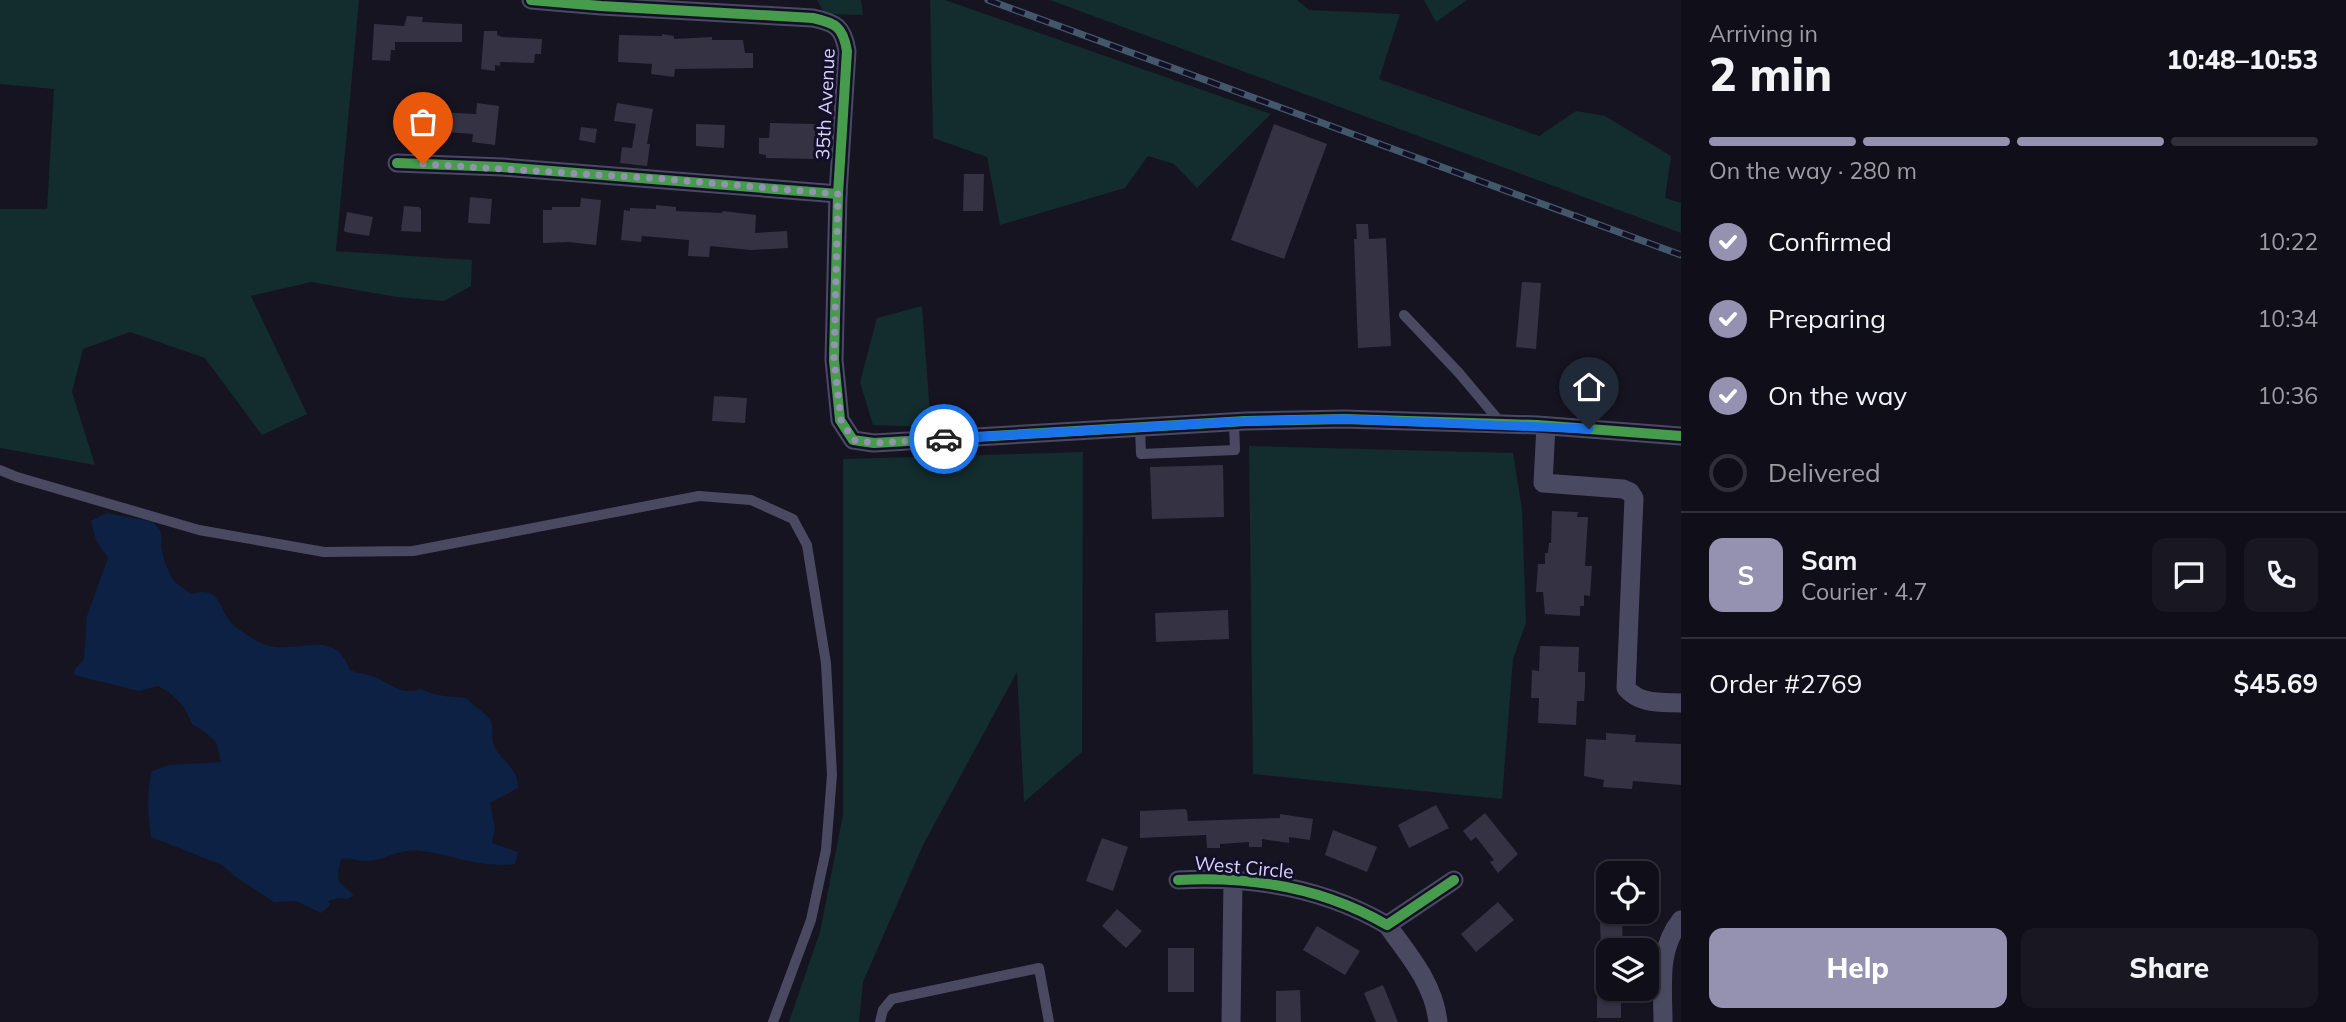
<!DOCTYPE html>
<html lang="en">
<head>
<meta charset="utf-8">
<style>
	:root { --surface:#100f19; --page:#191822; --text:#f1f3f6; --muted:#9c9ca2; --line:#302f38; --accent:#9591b1 }
	body { margin:0; font-family:Mulish,sans-serif; background:var(--page); color:var(--text); height:100vh; display:flex; flex-direction:column; font-size:26px; white-space:nowrap }
	* { box-sizing:border-box; margin:0 }
	p { font-size:23px; color:var(--muted) }
	.icon { flex:none; width:38px; height:38px; fill:none; stroke:currentColor; stroke-width:2; stroke-linecap:round; stroke-linejoin:round }
	.map { position:relative; flex:1; overflow:hidden }
	.sheet { display:flex; flex-direction:column; background:var(--surface); width:665px }
	.sheet>* { flex:none }
	.buttons { position:absolute; left:1596px; top:861px; display:grid; gap:14px }
	.buttons a { display:grid; place-items:center; width:63px; height:63px; border-radius:14px; background:var(--surface); box-shadow:0 2px 5px #0004,0 0 0 2px var(--line); font-size:35px }
	.pin { position:absolute; display:grid; place-items:center; width:60px; height:60px; color:#fff; margin:-72px -30px; border-radius:50% 50% 50% 0; rotate:-45deg; box-shadow:0 0 7px #0007 }
	.pin .icon { rotate:45deg }
	.courier { position:absolute; display:grid; place-items:center; width:70px; height:70px; margin:-35px; border:5px solid #1a73e8; border-radius:50%; background:#fff; color:#222; box-shadow:0 2px 9px #0007 }
	.headline em { font-style:normal; font-weight:800 }
	.headline div { display:flex; flex-direction:column-reverse }
	.headline { display:flex; align-items:center; justify-content:space-between; height:119px; padding:0 28px }
	h1 { font-size:46px; font-weight:800; line-height:52px }
	.bar { display:grid; grid-template-columns:repeat(4,1fr); gap:10px 7px; align-content:center; height:84px; padding:0 28px }
	.bar i { height:9px; border-radius:5px; background:var(--line) }
	.bar .current { background:var(--accent) }
	.bar p { grid-column:span 4 }
	.line { display:flex; align-items:center; gap:18px; padding:0 28px; border-top:2px solid var(--line) }
	.line div { flex:1 }
	.round { display:grid; place-items:center; flex:none; width:74px; height:74px; border-radius:14px; background:var(--page) }
	ol { padding:0 28px; list-style:none }
	li { display:flex; align-items:center; gap:21px; height:77px }
	li p { margin-inline-start:auto }
	li .icon { padding:7px; border-radius:50%; background:var(--accent); color:#fff; stroke-width:4 }
	li:last-child { color:var(--muted) }
	li i { width:38px; height:38px; border:4px solid var(--line); border-radius:50% }
	.action { display:flex; gap:14px; margin-top:auto; padding:14px 28px }
	.action a { flex:1; height:80px; border-radius:14px; background:var(--accent); color:#fff; font-size:28px; font-weight:800; line-height:80px; text-align:center }
	.action a+a { background:var(--page); color:var(--text) }
	main { display:flex; flex:1; min-height:0 }
	.map>svg:first-child { display:block }
</style>
</head>
<body>
<main>
<div class="map">
<svg width="1681" height="1022" viewBox="0 0 1681 1022">
	<rect width="100%" height="100%" fill="#161421"/>
	<g fill="#132c2d">
		<path d="M0,0H359L336,251L472,260L471,286L444,301L397,297L311,282L251,296L307,414L262,435L205,358L130,332L83,349L72,392L95,465L0,448V209H47L54,89L0,84Z"/>
		<path d="M817,0H861L863,15L825,14Z"/>
		<path d="M930,0H945L1271,114L1197,188L1174,164L1148,156L1125,188L1000,225L987,157L933,138Z"/>
		<path d="M1050,0H1297L1309,10L1400,14L1379,79L1539,136L1576,111L1605,116L1671,156L1665,198L1681,203V233Z"/>
		<path d="M1424,0H1467L1436,22Z"/>
		<path d="M922,306L931,427L873,425L860,382L877,318Z"/>
		<path d="M1249,446L1513,453L1522,509L1526,623L1513,659L1502,799L1253,774Z"/>
		<path d="M1083,452L1082,752L1024,802L1017,672L923,845L863,982L859,1022H789L820,932L843,815V459Z"/>
	</g>
	<path fill="#0d2144" d="M107,513L153,522L160,530L162,539C158,548 169,576 176,583C181,587 186,590 191,594C224,584 216,612 237,628C246,634 259,644 270,646C302,653 334,628 350,670C357,673 365,674 372,676C392,683 398,696 421,689C436,697 449,696 466,698C474,707 483,710 490,720C495,729 490,737 494,746C502,762 518,767 518,788L490,803L495,829L492,843L518,852L515,864C481,869 455,855 422,851C399,848 389,859 368,861C359,862 351,857 341,859L338,871L339,882L354,895L348,899L338,898L328,901L330,905L321,913L296,901L274,902L237,878L222,865L151,837C148,814 146,793 152,771L169,765L221,762L216,742L206,733L192,724L184,707L169,692L158,686L139,691L74,675L75,669L84,659L87,616L108,558L96,540L91,521Z"/>
	<g fill="#343243">
		<path d="M407,16L423,17L422,22L462,24V42H395V50H391L390,61L372,60L374,24L404,26Z"/>
		<path d="M484,31H497V35L502,37L542,39L541,54H535L534,63L500,62V66L495,65V71L481,69Z"/>
		<path d="M662,34L674,36V39L712,37V40H743L745,53H753V68L675,69L674,77L651,74L652,64L618,62L619,35L662,36Z"/>
		<path d="M477,103L499,106L495,145L472,142L473,134L444,132V137L414,135L416,111L476,114Z"/>
		<path d="M617,103L653,109L647,144H650L647,166L620,163L622,147L632,148L636,124L614,121Z"/>
		<path d="M770,123L816,124L815,159L766,158V155L759,154V138H769Z"/>
		<path d="M696,124L725,125L724,148L696,146Z"/>
		<path d="M1274,124L1327,144L1284,259L1231,240Z"/>
		<path d="M581,127L597,129L595,143L579,140Z"/>
		<path d="M964,174H984L983,211H963Z"/>
		<path d="M470,197L492,199L490,224L468,223Z"/>
		<path d="M581,198L601,200L596,245L568,242L543,243V210H552V207H580Z"/>
		<path d="M656,205L676,207V211L722,213L723,211L756,215L755,233L787,231L788,248L751,250L710,246L709,257L688,256L689,240L642,236L641,242L621,240L624,210L630,211V208L656,209Z"/>
		<path d="M404,206L419,207L421,209V232L401,231Z"/>
		<path d="M347,212L373,217L369,236L345,232L344,230Z"/>
		<path d="M1356,224H1368L1369,239L1386,238L1391,346L1358,348L1354,239H1357Z"/>
		<path d="M1522,282L1541,283L1536,349L1516,347Z"/>
		<path d="M714,396L747,398L745,423L712,421Z"/>
		<path d="M1223,465L1224,517L1152,519L1150,467Z"/>
		<path d="M1552,511L1578,512L1577,517H1588L1585,566H1592L1590,596L1584,595V606H1580V616L1545,614L1543,592H1536L1538,564H1545V553H1548L1549,543H1551Z"/>
		<path d="M1228,610L1229,639L1156,642L1155,613Z"/>
		<path d="M1540,646L1579,647L1578,672H1585V687L1584,701H1577L1576,725L1538,723L1539,698H1531L1532,670L1539,671Z"/>
		<path d="M1606,733L1636,735L1635,742L1681,744V785L1633,781L1632,789L1603,787L1604,780L1584,776L1586,739L1606,740Z"/>
		<path d="M1436,805L1449,828L1409,848L1398,825Z"/>
		<path d="M1185,809L1187,811L1188,821L1280,818V814L1313,819L1310,840L1289,837V843L1262,839V847H1249V842L1220,844V848H1207L1206,835L1140,838V811Z"/>
		<path d="M1485,813L1518,854L1498,873L1490,862L1494,860L1476,837L1471,841L1463,831Z"/>
		<path d="M1333,830L1377,847L1367,872L1325,855Z"/>
		<path d="M1102,838L1128,847L1113,891L1086,881Z"/>
		<path d="M1647,866L1661,880L1647,895Z"/>
		<path d="M1498,902L1514,920L1476,952L1461,934Z"/>
		<path d="M1117,909L1142,931L1126,948L1102,926Z"/>
		<path d="M1622,921L1623,950H1601L1600,922Z"/>
		<path d="M1317,926L1360,951L1345,975L1303,950Z"/>
		<rect x="1168" y="948" width="26" height="44"/>
		<path d="M1383,985L1398,1022H1376L1364,993Z"/>
		<rect x="1597" y="989" width="24" height="29"/>
		<path d="M1300,990L1301,1022H1276V991Z"/>
	</g>
	<g fill="none" stroke-linecap="round" stroke-linejoin="round">
		<g stroke="#4a4962" stroke-width="10">
			<path d="M1404,315L1459,373L1501,423"/>
			<path d="M1140,428L1141,454L1235,450L1234,422"/>
			<path d="M0,470L17,477L199,530L324,552L413,551L699,496L751,500L793,519L807,545L826,663L832,775L826,850L811,920L773,1022"/>
			<path d="M880,1022L883,1010L892,999L1039,968L1049,1022"/>
		</g>
		<g stroke="#4a4962" stroke-width="19">
			<path d="M531,0L601,6L813,18C836,23 843,27 847,51L838,194L834,360L840,420L853,440L874,443L1246,421L1344,419L1537,425L1681,436"/>
			<path d="M397,163L502,167L838,194"/>
			<path d="M1546,426L1543,483L1623,489L1630,492L1634,498L1626,688C1640,705 1662,702 1681,703"/>
			<path d="M1178,880C1252,876 1322,887 1387,925L1454,880"/>
			<path d="M1387,925C1409,955 1434,984 1438,1022"/>
			<path d="M1231,1022L1233,881"/>
			<path d="M1663,1022C1663,985 1657,950 1681,920"/>
		</g>
		<g stroke="#43596b" stroke-width="7">
			<path id="rail" d="M988,0L1681,255"/>
		</g>
		<use href="#rail" stroke="#130f26" stroke-width="4.5" stroke-dasharray="13" stroke-linecap="butt"/>
		<g stroke="#130f26" stroke-width="15">
			<g id="cycleway">
				<path d="M531,0L601,6L813,18C836,23 843,27 847,51L838,194L834,360L840,420L853,440L874,443L1246,421L1344,419L1537,425L1681,436"/>
				<path d="M397,163L502,167L838,194"/>
				<path d="M1178,880C1252,876 1322,887 1387,925L1454,880"/>
			</g>
		</g>
		<use href="#cycleway" stroke="#469c4c" stroke-width="10"/>
	</g>
	<g fill="none" stroke-linecap="round" stroke-linejoin="round">
		<path stroke="#9591b1" stroke-width="7" stroke-dasharray="0 12.6" d="M423,164L664,179L838,194L834,360L841,420L853,440L874,443L944,439"/>
		<path stroke="#1a73e8" stroke-width="9" d="M944,439L1247,421L1344,419L1589,429"/>
	</g>
	<g text-anchor="middle" stroke-width="6" stroke-linejoin="round" paint-order="stroke">
		<g font-size="19" fill="#d9d4ff" stroke="#130f26">
			<text transform="translate(825 104) rotate(-87)" y="7">35th Avenue</text>
			<text transform="translate(1244 867) rotate(5)" y="7">West Circle</text>
		</g>
	</g>
</svg>
<div class="buttons">
<a><svg class="icon" aria-label="locate" viewBox="0 0 24 24"><circle cx="12" cy="12" r="6"/><path d="M12 2v4M12 18v4M2 12h4M18 12h4"/></svg></a>
<a><svg class="icon" aria-label="layers" viewBox="0 0 24 24"><path d="M12 4l9 5-9 5-9-5zM3 14l9 5 9-5"/></svg></a>
</div>
<div class="pin" style="left:423px;top:164px;background:#ea580c"><svg class="icon" aria-label="bag" viewBox="0 0 24 24"><path d="M5 8h14l-1 12H6zM9 8a3 3 0 0 1 6 0"/></svg></div>
<div class="pin" style="left:1589px;top:429px;background:#1f2937"><svg class="icon" aria-label="home" viewBox="0 0 24 24"><path d="M3 11l9-7 9 7M6 9v11h12V9"/></svg></div>
<div class="courier" style="left:944px;top:439px"><svg class="icon" aria-label="car" viewBox="0 0 24 24"><path d="M5 17H2v-5l4-1 3-4h7l3 4 3 1v5h-3M9 17h6M6 11h13"/><circle cx="7" cy="17" r="2"/><circle cx="17" cy="17" r="2"/></svg></div>
</div>
<section class="sheet">
<div class="headline"><div><h1>2 min</h1><p>Arriving in</p></div><em>10:48–10:53</em></div>
<div class="bar"><i class="current"></i><i class="current"></i><i class="current"></i><i></i><p>On the way · 280 m</p></div>
<ol>
<li><svg class="icon" aria-label="check" viewBox="0 0 24 24"><path d="M5 12l5 5 9-10"/></svg>Confirmed<p>10:22</p></li>
<li><svg class="icon" aria-label="check" viewBox="0 0 24 24"><path d="M5 12l5 5 9-10"/></svg>Preparing<p>10:34</p></li>
<li><svg class="icon" aria-label="check" viewBox="0 0 24 24"><path d="M5 12l5 5 9-10"/></svg>On the way<p>10:36</p></li>
<li><i></i>Delivered</li>
</ol>
<div class="line" style="height:126px"><b class="round" style="background:var(--accent);color:#fff">S</b><div><b>Sam</b><p>Courier · 4.7</p></div><a class="round"><svg class="icon" aria-label="chat" viewBox="0 0 24 24"><path d="M4 5h16v11H9l-5 4z"/></svg></a><a class="round"><svg class="icon" aria-label="phone" viewBox="0 0 24 24"><path d="M5 4h4l2 5-3 2q2 4 5 5l2-3 5 2v4C11 20 4 13 5 4z"/></svg></a></div>
<div class="line" style="height:91px"><div>Order #2769</div><b>$45.69</b></div>
<div class="action"><a>Help</a><a>Share</a></div>
</section>
</main>
</body>
</html>
